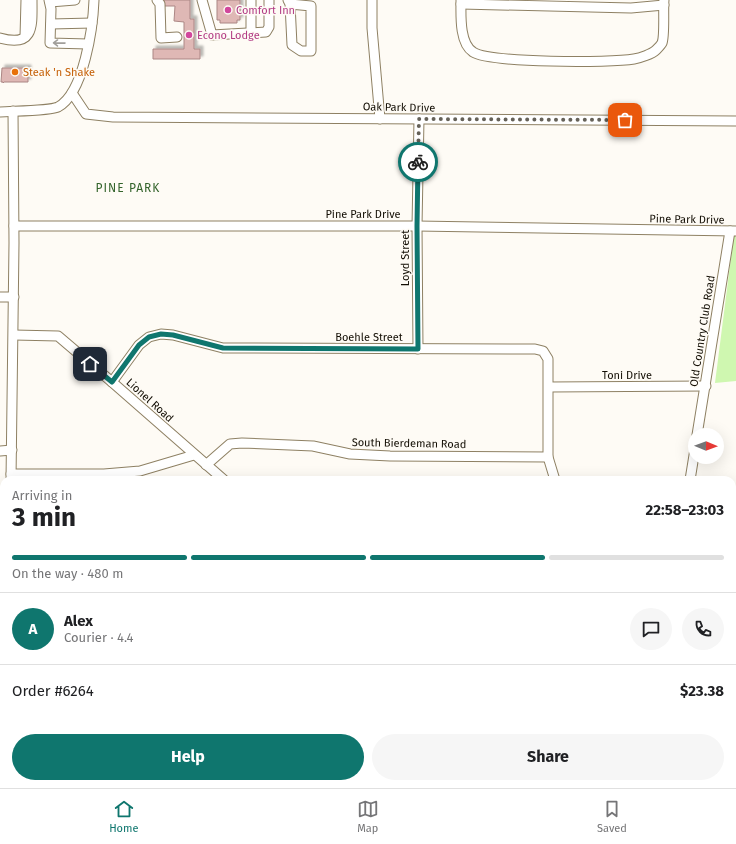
<!DOCTYPE html>
<html lang="en">
<head>
<meta charset="utf-8">
<style>
	:root { --surface:#fff; --page:#f6f6f6; --text:#202124; --muted:#757577; --line:#e0e0e0; --accent:#0f766e }
	body { margin:0; font-family:"Fira Sans",sans-serif; background:var(--page); color:var(--text); height:100vh; display:flex; flex-direction:column; font-size:15px; white-space:nowrap }
	* { box-sizing:border-box; margin:0 }
	p { font-size:13px; color:var(--muted) }
	.icon { flex:none; width:22px; height:22px; fill:none; stroke:currentColor; stroke-width:2; stroke-linecap:round; stroke-linejoin:round }
	.map { position:relative; flex:1; overflow:hidden }
	.side { position:absolute; left:0px; top:476px; width:736px; height:312px; display:flex; flex-direction:column; background:var(--surface); border-radius:12px 12px 0 0; box-shadow:0 4px 16px #0002 }
	.side>* { flex:none }
	.needle { width:26px; rotate:91deg }
	.tools { position:absolute; left:688px; top:428px; display:grid; gap:8px }
	.tools a { display:grid; place-items:center; width:36px; height:36px; border-radius:50%; background:var(--surface); box-shadow:0 4px 16px #0002; font-size:20px }
	.pin { position:absolute; display:grid; place-items:center; width:34px; height:34px; color:#fff; margin:-17px; border-radius:8px; box-shadow:0 2px 6px #0006 }
	.courier { position:absolute; display:grid; place-items:center; width:40px; height:40px; margin:-20px; border:3px solid #0f766e; border-radius:50%; background:#fff; color:#222; box-shadow:0 1px 5px #0007 }
	.summary em { font-style:normal; font-weight:700 }
	.summary div { display:flex; flex-direction:column-reverse }
	.summary { display:flex; align-items:center; justify-content:space-between; height:68px; padding:0 12px }
	h1 { font-size:26px; font-weight:700; line-height:30px }
	.bar { display:grid; grid-template-columns:repeat(4,1fr); gap:6px 4px; align-content:center; height:48px; padding:0 12px }
	.bar i { height:5px; border-radius:3px; background:var(--line) }
	.bar .active { background:var(--accent) }
	.bar p { grid-column:span 4 }
	.line { display:flex; align-items:center; gap:10px; padding:0 12px; border-top:1px solid var(--line) }
	.line div { flex:1 }
	.round { display:grid; place-items:center; flex:none; width:42px; height:42px; border-radius:21px; background:var(--page) }
	.action { display:flex; gap:8px; margin-top:auto; padding:8px 12px }
	.action a { flex:1; height:46px; border-radius:24px; background:var(--accent); color:#fff; font-size:16px; font-weight:700; line-height:46px; text-align:center }
	.action a+a { background:var(--page); color:var(--text) }
	.tab-bar { display:flex; justify-content:space-around; align-items:center; height:56px; border-top:1px solid var(--line); background:var(--surface); font-size:11px; color:var(--muted) }
	.tab-bar a { display:grid; justify-items:center; gap:2px }
	.tab-bar .active { color:var(--accent) }
	.map>svg:first-child { display:block }
</style>
</head>
<body>
<div class="map">
<svg width="736" height="788" viewBox="0 0 736 788">
	<defs>
		<filter id="shadow"><feDropShadow dx="3" dy="-3" stdDeviation="1" flood-color="#0004"/></filter>
	</defs>
	<rect width="100%" height="100%" fill="#fefbf5"/>
	<path fill="#cff7b0" d="M734,234H736V381L715,383Z"/>
	<g fill="#dfb8b5" stroke="#ab8684" filter="url(#shadow)">
		<path d="M164,0H190V19H194V49H200V59H153V49H184V22L174,21L175,6H164Z"/>
		<path d="M217,0H240V20H237V23H220V20H217Z"/>
		<path d="M2,68H28V82H4L3,83V82H1Z"/>
		<path d="M467,784H480L479,787L477,786V788H466Z"/>
		<path d="M508,785L521,787L520,788H507Z"/>
	</g>
	<g fill="none" stroke-linecap="round" stroke-linejoin="round">
		<g stroke="#8e8063" stroke-width="11">
			<g id="minor">
				<path d="M49,0L51,9L50,43L88,44"/>
				<path d="M157,0L160,4L161,38L177,37"/>
				<path d="M202,0L212,35L266,32L269,27V0"/>
				<path d="M251,0V33"/>
				<path d="M288,0L290,4L292,45L301,51H311V6L290,4"/>
				<path d="M372,0V28L380,119"/>
				<path d="M461,0C461,14 459,43 473,52C489,63 611,63 634,59C640,58 652,54 656,50C658,48 661,45 662,43C665,36 663,9 664,0"/>
				<path d="M50,2L75,0"/>
				<path d="M461,4L631,8L664,5"/>
				<path d="M51,24L92,23"/>
				<path d="M25,37L26,0"/>
				<path d="M0,38C35,48 32,25 32,0"/>
				<path d="M72,93L86,114L113,117L736,121"/>
				<path d="M0,112C11,111 50,111 58,107C84,93 93,27 94,0"/>
				<path d="M14,226H417L736,231"/>
				<path d="M0,297H14"/>
				<path d="M14,335L58,336L112,382L224,480"/>
				<path d="M418,349L417,226L419,119"/>
				<path d="M112,382L139,345L149,337L161,334L173,335L223,348L535,349L543,351L548,359V457L555,480"/>
				<path d="M549,387L706,386"/>
				<path d="M697,435L730,231"/>
				<path d="M0,451L12,450"/>
				<path d="M206,465L230,444L242,443L313,446L350,454L390,456L548,457"/>
				<path d="M11,474H104L140,471L194,455"/>
				<path d="M11,480L14,243L13,111"/>
				<path d="M690,480L695,449"/>
				<path d="M732,503H736"/>
				<path d="M732,716L736,715"/>
				<path d="M410,784V788"/>
				<path d="M2,788L4,766"/>
				<path d="M540,788L541,784"/>
				<path d="M566,788L577,784"/>
			</g>
		</g>
		<use href="#minor" stroke="#fff" stroke-width="9"/>
	</g>
	<defs><path id="oneway-shaft" d="M-6 0H5M1.5-3L5.5 0L1.5 3" fill="none" stroke-width="1.6" stroke-linecap="round" stroke-linejoin="round"/></defs>
	<use stroke="#a19f9b" href="#oneway-shaft" transform="translate(59 43) rotate(-179)"/>
	<g fill="none" stroke-linecap="round" stroke-linejoin="round">
		<path stroke="#656158" stroke-width="4" stroke-dasharray="0 7.2" d="M418,162L419,119L625,120"/>
		<path stroke="#0f766e" stroke-width="5" d="M90,364L112,382L139,345L149,337L161,334L173,335L223,348L418,349L417,226L418,162"/>
	</g>
	<g fill="#d1479c" stroke="#fefbf5" stroke-width="1.5">
		<circle cx="228" cy="10" r="4"/>
		<circle cx="189" cy="35" r="4"/>
	</g>
	<circle fill="#e8710a" stroke="#fefbf5" stroke-width="1.5" cx="15" cy="72" r="4"/>
	<g text-anchor="middle" stroke-width="3" stroke-linejoin="round" paint-order="stroke">
		<g font-size="11" fill="#b23c85" stroke="#fefbf5" text-anchor="start">
			<text x="236" y="14">Comfort Inn</text>
			<text x="197" y="39">Econo Lodge</text>
		</g>
		<g font-size="11" fill="#c56008" stroke="#fefbf5" text-anchor="start">
			<text x="23" y="76">Steak 'n Shake</text>
		</g>
		<g font-size="11" fill="#130e04" stroke="#fefbf5">
			<text transform="translate(399 107) rotate(1)" y="4">Oak Park Drive</text>
			<text x="363" y="218">Pine Park Drive</text>
			<text transform="translate(687 219) rotate(1)" y="4">Pine Park Drive</text>
			<text transform="translate(405 258) rotate(-90)" y="4">Loyd Street</text>
			<text transform="translate(702 331) rotate(-81)" y="4">Old Country Club Road</text>
			<text x="369" y="341">Boehle Street</text>
			<text x="627" y="379">Toni Drive</text>
			<text transform="translate(150 400) rotate(42)" y="4">Lionel Road</text>
			<text transform="translate(409 443) rotate(1)" y="4">South Bierdeman Road</text>
		</g>
		<g font-size="12" letter-spacing="1" fill="#34642c" stroke="#fefbf5">
			<text x="128" y="192">PINE PARK</text>
		</g>
	</g>
</svg>
<div class="tools">
<a><svg class="needle" viewBox="-14 -14 28 28"><path d="M0-13l5 13h-10z" fill="#e53935"/><path d="M0 13l5-13h-10z" fill="#757577"/></svg></a>
</div>
<div class="pin" style="left:625px;top:120px;background:#ea580c"><svg class="icon" aria-label="bag" viewBox="0 0 24 24"><path d="M5 8h14l-1 12H6zM9 8a3 3 0 0 1 6 0"/></svg></div>
<div class="pin" style="left:90px;top:364px;background:#1f2937"><svg class="icon" aria-label="home" viewBox="0 0 24 24"><path d="M3 11l9-7 9 7M6 9v11h12V9"/></svg></div>
<div class="courier" style="left:418px;top:162px"><svg class="icon" aria-label="bike" viewBox="0 0 24 24"><circle cx="6" cy="16" r="4"/><circle cx="18" cy="16" r="4"/><path d="M6 16l4-8h5l3 8M10 8l3 8H6M13 5h3"/></svg></div>
<section class="side">
<div class="summary"><div><h1>3 min</h1><p>Arriving in</p></div><em>22:58–23:03</em></div>
<div class="bar"><i class="active"></i><i class="active"></i><i class="active"></i><i></i><p>On the way · 480 m</p></div>
<div class="line" style="height:72px"><b class="round" style="background:var(--accent);color:#fff">A</b><div><b>Alex</b><p>Courier · 4.4</p></div><a class="round"><svg class="icon" aria-label="chat" viewBox="0 0 24 24"><path d="M4 5h16v11H9l-5 4z"/></svg></a><a class="round"><svg class="icon" aria-label="phone" viewBox="0 0 24 24"><path d="M5 4h4l2 5-3 2q2 4 5 5l2-3 5 2v4C11 20 4 13 5 4z"/></svg></a></div>
<div class="line" style="height:52px"><div>Order #6264</div><b>$23.38</b></div>
<div class="action"><a>Help</a><a>Share</a></div>
</section>
</div>
<nav class="tab-bar">
<a class="active"><svg class="icon" aria-label="home" viewBox="0 0 24 24"><path d="M3 11l9-7 9 7M6 9v11h12V9"/></svg>Home</a>
<a><svg class="icon" aria-label="map" viewBox="0 0 24 24"><path d="M3 6l6-2 6 2 6-2v14l-6 2-6-2-6 2zM9 4v14M15 6v14"/></svg>Map</a>
<a><svg class="icon" aria-label="saved" viewBox="0 0 24 24"><path d="M7 4h10v16l-5-4-5 4z"/></svg>Saved</a>
</nav>
</body>
</html>
